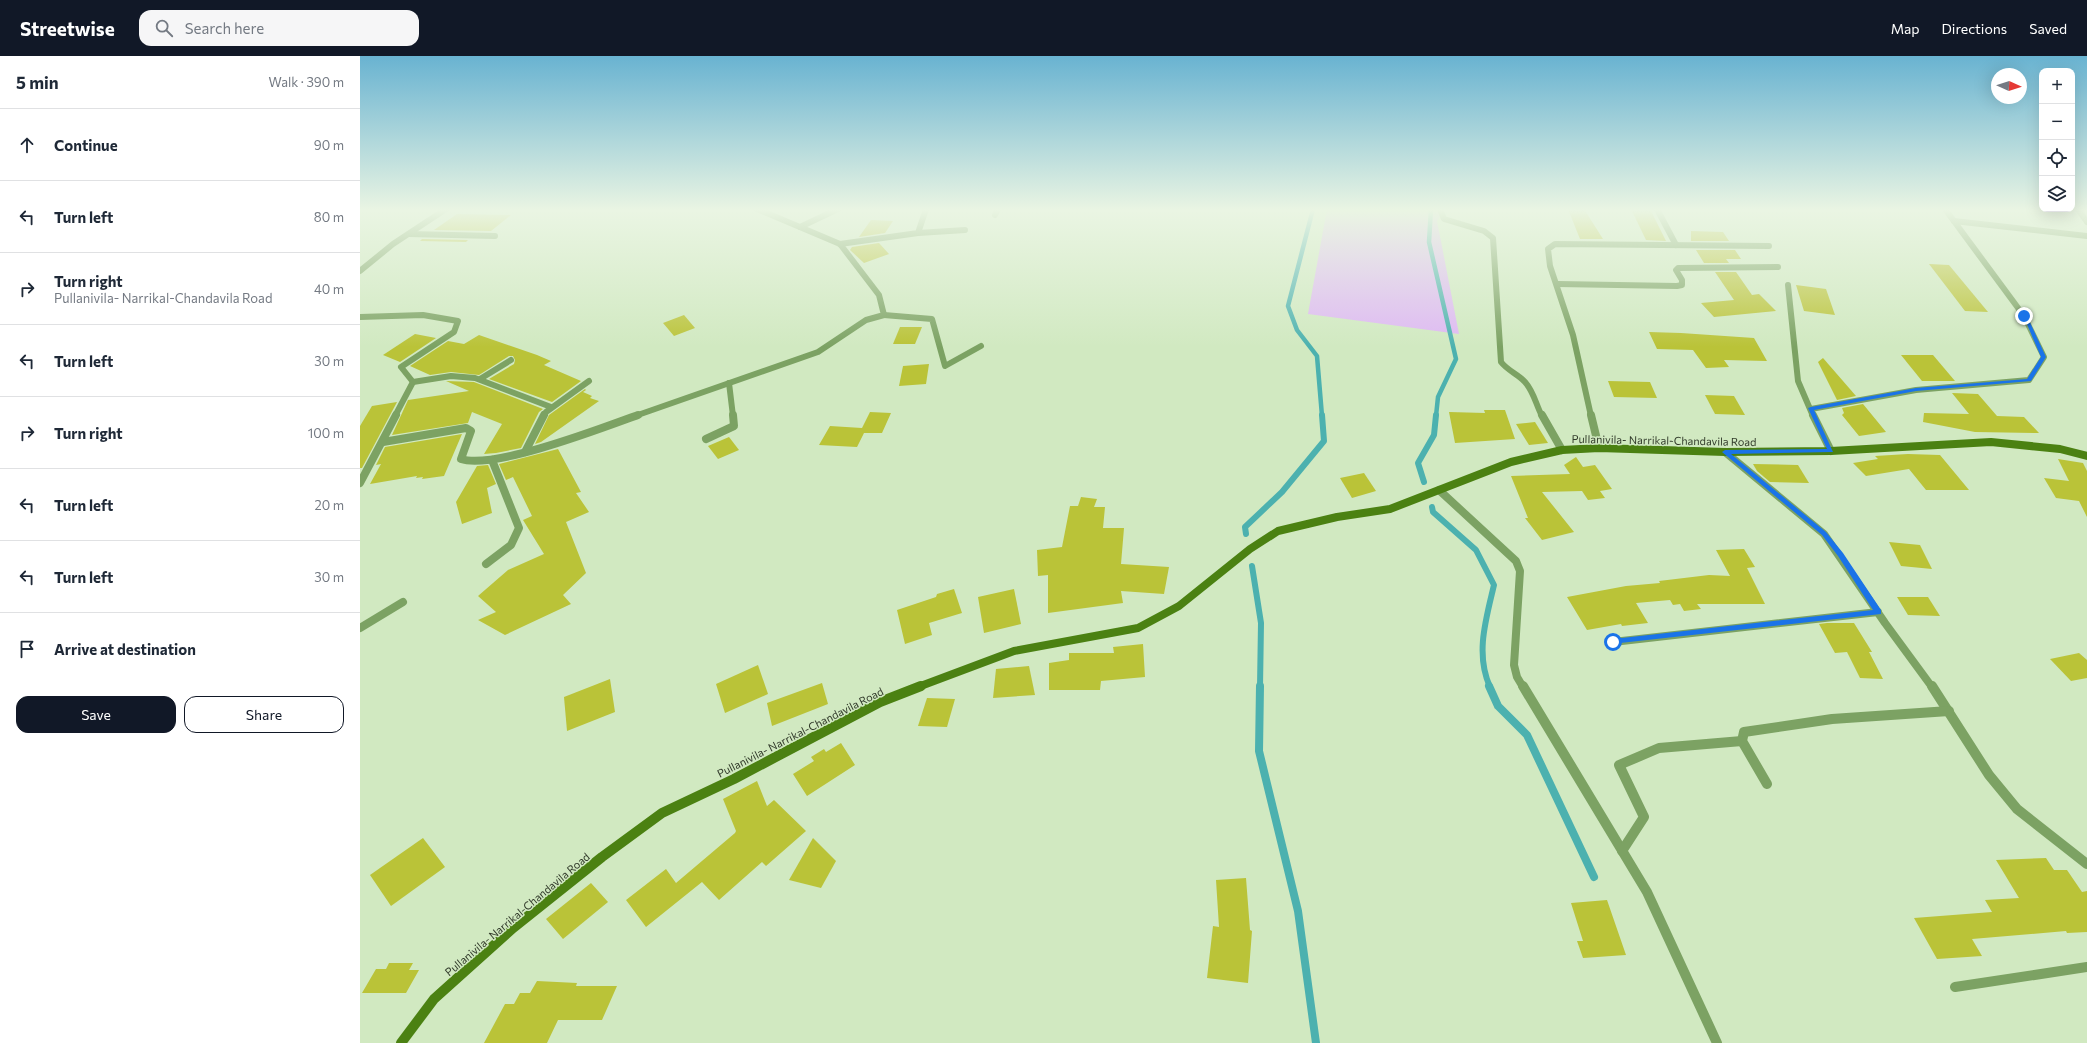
<!DOCTYPE html>
<meta charset="utf-8">
<style>
:root{--surface:#fff;--page:#f6f6f7;--text:#1f2937;--muted:#747a83;--line:#e0e1e3;--accent:#111827}
body{margin:0;font-family:Commissioner,sans-serif;background:var(--page);color:var(--text)}
.controls{position:absolute;right:12px;top:12px;display:grid;overflow:hidden;border-radius:8px;box-shadow:0 4px 16px #0002}
.controls button{width:36px;height:36px;display:grid;place-items:center;padding:0;border:0;border-bottom:1px solid var(--line);background:var(--surface);color:var(--text);font:20px sans-serif}
.compass{position:absolute;left:1631px;top:12px;width:36px;height:36px;border-radius:50%;background:var(--surface);box-shadow:0 4px 16px #0002;rotate:93deg}
.stop{position:absolute;width:12px;height:12px;margin:-9px;border:3px solid #1a73e8;border-radius:50%;background:#fff}
.stop.end{background:#1a73e8;border-color:#fff;box-shadow:0 1px 4px #0008}
.list{margin:0;padding:0;list-style:none}
h2{display:flex;justify-content:space-between;align-items:center;height:52px;margin:0;padding:0 16px;font-size:17px}
h2 small{font-size:13px;font-weight:400;color:var(--muted)}
.list li{display:grid;grid-template-columns:26px 1fr auto;gap:12px;align-items:center;box-sizing:border-box;height:72px;padding:0 16px;border-top:1px solid var(--line)}
.list b{display:block;font-size:15px;white-space:nowrap}
.list p{margin:0;font-size:13px;white-space:nowrap;color:var(--muted)}
.list em{font-size:13px;font-style:normal;color:var(--muted)}
.actions{display:flex;gap:8px;padding:12px 16px}
.actions a{flex:1;padding:9px 0;border:1px solid var(--accent);border-radius:12px;text-align:center;font-size:14px;color:var(--accent)}
.actions .main{background:var(--accent);color:#fff}
.icon{flex:none;width:22px;height:22px;fill:none;stroke:currentColor;stroke-width:2;stroke-linecap:round;stroke-linejoin:round}
.map{position:relative;flex:none;width:1727px;height:987px;overflow:hidden}
header{display:flex;align-items:center;gap:24px;box-sizing:border-box;height:56px;padding:0 20px;background:var(--accent);color:#fff}
header strong{font-size:19px}
nav{display:flex;gap:22px;margin-inline-start:auto;font-size:14px}
.search{width:280px;height:36px;background:var(--page);display:flex;align-items:center;gap:10px;box-sizing:border-box;padding:0 14px;border-radius:12px;color:var(--muted);font-size:15px}
main{display:flex}
aside{flex:1;background:var(--surface)}
.map>svg:first-child{display:block}
.green{fill:#deb8f3}
.lines{fill:none;stroke-linecap:round;stroke-linejoin:round}
.stream-far2{stroke:#4cb1af;stroke-width:4.5}
.stream-far1{stroke:#4cb1af;stroke-width:6}
.stream{stroke:#4cb1af;stroke-width:8}
.building{fill:#bac338}
.street-far2{stroke:#7ca263;stroke-width:6}
.street-far1{stroke:#7ca263;stroke-width:8}
.street{stroke:#7ca263;stroke-width:10}
.secondary-far1{stroke:#4b8112;stroke-width:8}
.secondary{stroke:#4b8112;stroke-width:10}
.route{fill:#1a73e8}
.labels{text-anchor:middle;dominant-baseline:central;stroke-width:3;stroke-linejoin:round;paint-order:stroke}
.street-label{font-size:11px;fill:#323b2b;stroke:#d1e9c1}
</style>
<header>
<strong>Streetwise</strong>
<div class="search"><svg class="icon" aria-label="search" viewBox="0 0 24 24"><circle cx="10" cy="10" r="6"/><path d="M15 15l6 6"/></svg>Search here</div>
<nav><a>Map</a><a>Directions</a><a>Saved</a></nav>
</header>
<main>
<aside>
<h2>5 min<small>Walk · 390 m</small></h2>
<ul class="list">
<li><svg class="icon" aria-label="ahead" viewBox="0 0 24 24"><path d="M12 20V5M6 11l6-6 6 6"/></svg><div><b>Continue</b></div><em>90 m</em></li>
<li><svg class="icon" aria-label="left" viewBox="0 0 24 24"><path d="M17 20v-9H6M10 6l-5 5 5 5"/></svg><div><b>Turn left</b></div><em>80 m</em></li>
<li><svg class="icon" aria-label="right" viewBox="0 0 24 24"><path d="M7 20v-9h11M14 6l5 5-5 5"/></svg><div><b>Turn right</b><p>Pullanivila- Narrikal-Chandavila Road</p></div><em>40 m</em></li>
<li><svg class="icon" aria-label="left" viewBox="0 0 24 24"><path d="M17 20v-9H6M10 6l-5 5 5 5"/></svg><div><b>Turn left</b></div><em>30 m</em></li>
<li><svg class="icon" aria-label="right" viewBox="0 0 24 24"><path d="M7 20v-9h11M14 6l5 5-5 5"/></svg><div><b>Turn right</b></div><em>100 m</em></li>
<li><svg class="icon" aria-label="left" viewBox="0 0 24 24"><path d="M17 20v-9H6M10 6l-5 5 5 5"/></svg><div><b>Turn left</b></div><em>20 m</em></li>
<li><svg class="icon" aria-label="left" viewBox="0 0 24 24"><path d="M17 20v-9H6M10 6l-5 5 5 5"/></svg><div><b>Turn left</b></div><em>30 m</em></li>
<li><svg class="icon" aria-label="arrive" viewBox="0 0 24 24"><path d="M6 21V4h12l-3 4 3 4H6"/></svg><div><b>Arrive at destination</b></div></li>
</ul>
<div class="actions"><a class="main">Save</a><a>Share</a></div>
</aside>
<div class="map">
<svg width="1727" height="987" viewBox="0 0 1727 987">
<rect width="100%" height="100%" fill="#d1e9c1"/>
<polygon class="green" points="967,153 1085,153 1077,165 1099,278 948,258"/>
<g class="lines">
<g class="stream-far2">
<polyline points="953,153 928,250 937,274 957,300 962,360"/>
<polyline points="1071,153 1069,186 1096,303 1078,341 1076,360"/>
</g>
<g class="stream-far1">
<polyline points="1064,426 1058,407 1074,379 1076,359"/>
<path d="M1072 451 1073 456 1116 494 1134 529C1126 563 1115 598 1130 631"/>
<polyline points="886,478 885,471 922,436 964,385 962,359"/>
<polyline points="892,510 901,567 900,631"/>
</g>
<g class="stream">
<polyline points="900,630 899,695 938,855 956,987"/>
<polyline points="1129,630 1138,650 1167,679 1234,821"/>
</g>
</g>
<g class="building">
<polygon points="1208,153 1224,153 1243,183 1220,183"/>
<polygon points="1271,153 1290,153 1306,185 1286,184"/>
<polygon points="97,158 151,159 131,175 74,174"/>
<polygon points="511,164 533,165 525,177 499,181"/>
<polygon points="1331,175 1363,176 1369,185 1331,185"/>
<polygon points="62,183 108,184 106,186 60,185"/>
<polygon points="519,187 529,198 504,207 490,194 492,191"/>
<polygon points="1336,194 1375,194 1381,203 1366,203 1369,207 1344,207"/>
<polygon points="1569,208 1589,209 1628,256 1605,255"/>
<polygon points="1355,216 1376,216 1392,239 1399,238 1416,255 1354,261 1341,247 1374,244"/>
<polygon points="1436,229 1466,233 1475,259 1444,255"/>
<polygon points="324,259 335,272 314,280 303,267"/>
<polygon points="540,271 562,271 555,288 533,288"/>
<polygon points="1289,276 1321,277 1394,282 1407,305 1364,304 1369,311 1346,312 1333,294 1297,293"/>
<polygon points="55,278 76,282 40,306 23,299"/>
<polygon points="119,279 177,299 191,305 184,309 221,325 192,346 129,323 154,308 155,304 153,300 149,300 119,319 91,316 70,319 50,310 88,285 104,288"/>
<polygon points="1541,299 1573,299 1595,325 1562,325"/>
<polygon points="1463,302 1496,340 1477,344 1458,306"/>
<polygon points="569,308 566,328 539,330 543,310"/>
<polygon points="86,325 114,326 183,353 179,356 161,392 136,397 124,398 142,368 112,356 108,367 32,379 48,344 109,335"/>
<polygon points="1248,325 1290,326 1297,342 1254,341"/>
<polygon points="225,333 226,334 223,336 232,340 230,342 239,345 181,386 175,388 189,359"/>
<polygon points="1592,337 1618,338 1637,360 1664,361 1679,377 1615,376 1563,366 1564,357 1609,358"/>
<polygon points="1345,339 1374,340 1385,359 1355,358"/>
<polygon points="37,346 2,412 0,412 0,370 12,350"/>
<polygon points="1503,348 1526,376 1499,380 1482,359 1484,357 1482,352"/>
<polygon points="1124,354 1145,354 1155,383 1095,387 1089,356 1125,357"/>
<polygon points="510,356 531,357 522,377 504,377 497,391 459,389 470,370 502,372"/>
<polygon points="1175,366 1188,387 1169,389 1156,368"/>
<polygon points="102,378 84,420 62,423 63,421 56,422 57,420 10,428 21,408 16,409 25,391"/>
<polygon points="369,381 379,394 358,403 348,390"/>
<polygon points="198,393 221,436 216,437 229,456 206,466 226,517 203,539 211,548 145,579 118,564 136,556 118,540 148,514 184,498 163,464 172,460 153,421 146,424 139,408"/>
<polygon points="1548,398 1580,399 1609,434 1566,434 1549,413 1506,420 1493,407 1518,403 1515,400"/>
<polygon points="1216,401 1223,411 1235,409 1252,433 1240,435 1245,442 1228,444 1222,435 1182,436 1214,476 1182,484 1165,462 1168,462 1151,420 1210,418 1204,409"/>
<polygon points="1698,403 1723,407 1727,415 1727,461 1719,445 1696,442 1684,422 1709,425"/>
<polygon points="1393,408 1438,409 1449,427 1410,426 1397,415"/>
<polygon points="128,409 136,428 127,432 132,457 102,468 96,446 117,410"/>
<polygon points="1004,417 1016,435 992,442 980,422"/>
<polygon points="721,441 737,443 734,451 745,451 743,472 764,472 761,508 809,511 804,538 761,535 763,547 688,557 688,519 678,520 677,494 702,491 710,450 718,450"/>
<polygon points="1529,486 1560,489 1572,513 1541,510"/>
<polygon points="1384,493 1395,511 1387,512 1405,548 1337,548 1341,553 1324,555 1320,548 1313,549 1310,544 1276,547 1288,567 1262,570 1261,568 1227,574 1207,541 1266,530 1300,527 1299,525 1349,519 1370,520 1356,494"/>
<polygon points="594,533 602,557 569,567 572,579 545,588 537,554 576,541 577,538"/>
<polygon points="654,533 661,568 624,577 618,541"/>
<polygon points="1537,541 1568,541 1580,560 1548,559"/>
<polygon points="1467,567 1494,567 1512,596 1509,596 1523,623 1500,622 1487,596 1475,597 1459,568"/>
<polygon points="783,588 785,621 741,625 740,634 689,634 689,607 709,604 709,597 754,597 753,591"/>
<polygon points="1719,597 1727,604 1727,622 1711,625 1690,603"/>
<polygon points="398,609 408,638 365,657 356,628"/>
<polygon points="669,610 675,639 633,642 636,613"/>
<polygon points="250,623 255,656 207,675 204,641"/>
<polygon points="462,627 468,648 412,670 407,647"/>
<polygon points="567,642 595,643 587,671 558,670"/>
<polygon points="481,687 495,709 447,740 433,718 454,705 451,701 464,693 466,696"/>
<polygon points="397,725 407,750 414,744 446,775 406,810 402,806 359,844 342,826 286,871 266,844 306,813 316,827 375,777 376,775 363,743"/>
<polygon points="63,782 85,811 31,850 10,819"/>
<polygon points="453,782 476,805 461,832 429,824"/>
<polygon points="1686,802 1694,814 1707,814 1722,836 1727,835 1727,876 1707,877 1706,875 1612,883 1622,900 1577,903 1554,862 1632,856 1625,844 1659,842 1636,804"/>
<polygon points="886,822 890,874 892,875 888,927 847,922 853,870 859,871 856,824"/>
<polygon points="231,827 248,846 203,883 186,863"/>
<polygon points="1247,844 1266,899 1223,902 1217,885 1223,885 1211,847"/>
<polygon points="29,907 53,907 49,914 59,914 46,937 2,937 16,913 26,913"/>
<polygon points="177,925 217,927 216,930 257,930 242,964 198,964 187,987 124,987 145,948 154,948 160,937 170,937"/>
</g>
<g class="lines">
<g class="street-far2">
<path d="M1080 153 1084 163 1124 175 1133 182 1141 306C1148 315 1158 318 1165 326 1174 336 1176 349 1182 360"/>
<polyline points="1297,153 1316,189"/>
<polyline points="1718,153 1727,166"/>
<polyline points="635,159 638,153"/>
<polyline points="1594,165 1727,180"/>
<polyline points="440,171 478,153"/>
<polyline points="558,177 605,174"/>
<polyline points="49,178 135,180"/>
<polyline points="480,188 558,177 566,153"/>
<polyline points="0,215 33,188 86,153"/>
<polyline points="1198,228 1317,230 1322,229 1322,224 1316,214 1318,212 1418,211"/>
<polyline points="1428,229 1438,325 1453,360"/>
<polyline points="524,259 572,263 585,310 621,290"/>
<polyline points="0,261 63,259 98,265 94,276 41,311 53,326 91,320 115,322 191,351"/>
<polyline points="120,323 151,304"/>
<polyline points="369,327 373,360"/>
<polyline points="1451,353 1556,334 1669,324 1684,301 1664,260 1585,153"/>
<polyline points="35,360 53,326"/>
<polyline points="183,360 186,356 229,325"/>
<polyline points="275,360 458,296 506,264 524,259 519,239 480,188 397,153"/>
<polyline points="1231,360 1213,279 1190,210 1188,193 1195,188 1409,190"/>
</g>
<g class="street-far1">
<polyline points="1182,359 1202,394"/>
<polyline points="1231,359 1239,392"/>
<polyline points="1453,359 1471,395"/>
<polyline points="346,383 374,370 373,359"/>
<path d="M23 386 106 372 111 375 101 403C133 414 242 372 278 359"/>
<polyline points="165,396 184,359"/>
<polyline points="1365,396 1464,478 1525,567 1572,631"/>
<polyline points="0,427 36,359"/>
<polyline points="1079,434 1156,505 1160,515 1154,609 1157,621 1163,631"/>
<polyline points="126,508 151,489 159,472 132,404"/>
<polyline points="0,572 43,546"/>
<polyline points="1253,586 1518,556"/>
</g>
<g class="street">
<polyline points="1163,630 1287,836 1357,987"/>
<polyline points="1572,630 1629,719 1657,753 1727,808"/>
<polyline points="1407,728 1382,685 1384,676 1472,663 1589,655"/>
<polyline points="1262,795 1284,761 1259,709 1299,692 1382,685"/>
<polyline points="1595,931 1727,911"/>
</g>
<polyline class="secondary-far1" points="558,631 654,595 778,572 819,550 890,493 918,475 977,461 1030,453 1151,406 1202,394 1239,392 1365,396 1471,395 1631,386 1700,393 1727,400"/>
<polyline class="secondary" points="41,987 74,943 153,872 242,801 302,757 374,723 520,646 561,630"/>
</g>
<linearGradient id="sky" x2="0" y2="1"><stop stop-color="#69b3d1"/><stop offset="0.53" stop-color="#eaf5e3"/><stop offset="1" stop-color="#eaf5e3" stop-opacity="0"/></linearGradient>
<rect width="1727" height="291" fill="url(#sky)"/>
<polygon class="route" points="1663,259 1667,260 1686,301 1671,325 1556,335 1454,354 1473,396 1371,398 1466,476 1483,497 1521,554 1521,558 1251,588 1250,586 1253,583 1513,554 1478,500 1462,479 1362,396 1365,394 1467,393 1448,352 1451,351 1556,332 1667,323 1681,301"/>
<g class="labels">
<g class="street-label">
<text transform="translate(1304 384) rotate(1)">Pullanivila- Narrikal-Chandavila Road</text>
<text transform="translate(440 676) rotate(-27)">Pullanivila- Narrikal-Chandavila Road</text>
<text transform="translate(157 858) rotate(-40)">Pullanivila- Narrikal-Chandavila Road</text>
</g>
</g>
</svg>
<div class="controls">
<button>+</button>
<button>−</button>
<button><svg class="icon" aria-label="locate" viewBox="0 0 24 24"><circle cx="12" cy="12" r="6"/><path d="M12 2v4M12 18v4M2 12h4M18 12h4"/></svg></button>
<button><svg class="icon" aria-label="layers" viewBox="0 0 24 24"><path d="M12 4l9 5-9 5-9-5zM3 14l9 5 9-5"/></svg></button>
</div>
<svg class="compass" viewBox="-18 -18 36 36"><path d="M0-13l5 13h-10z" fill="#e53935"/><path d="M0 13l5-13h-10z" fill="#747a83"/></svg>
<div class="stop" style="left:1253px;top:586px"></div>
<div class="stop end" style="left:1664px;top:260px"></div>
</div>
</main>
